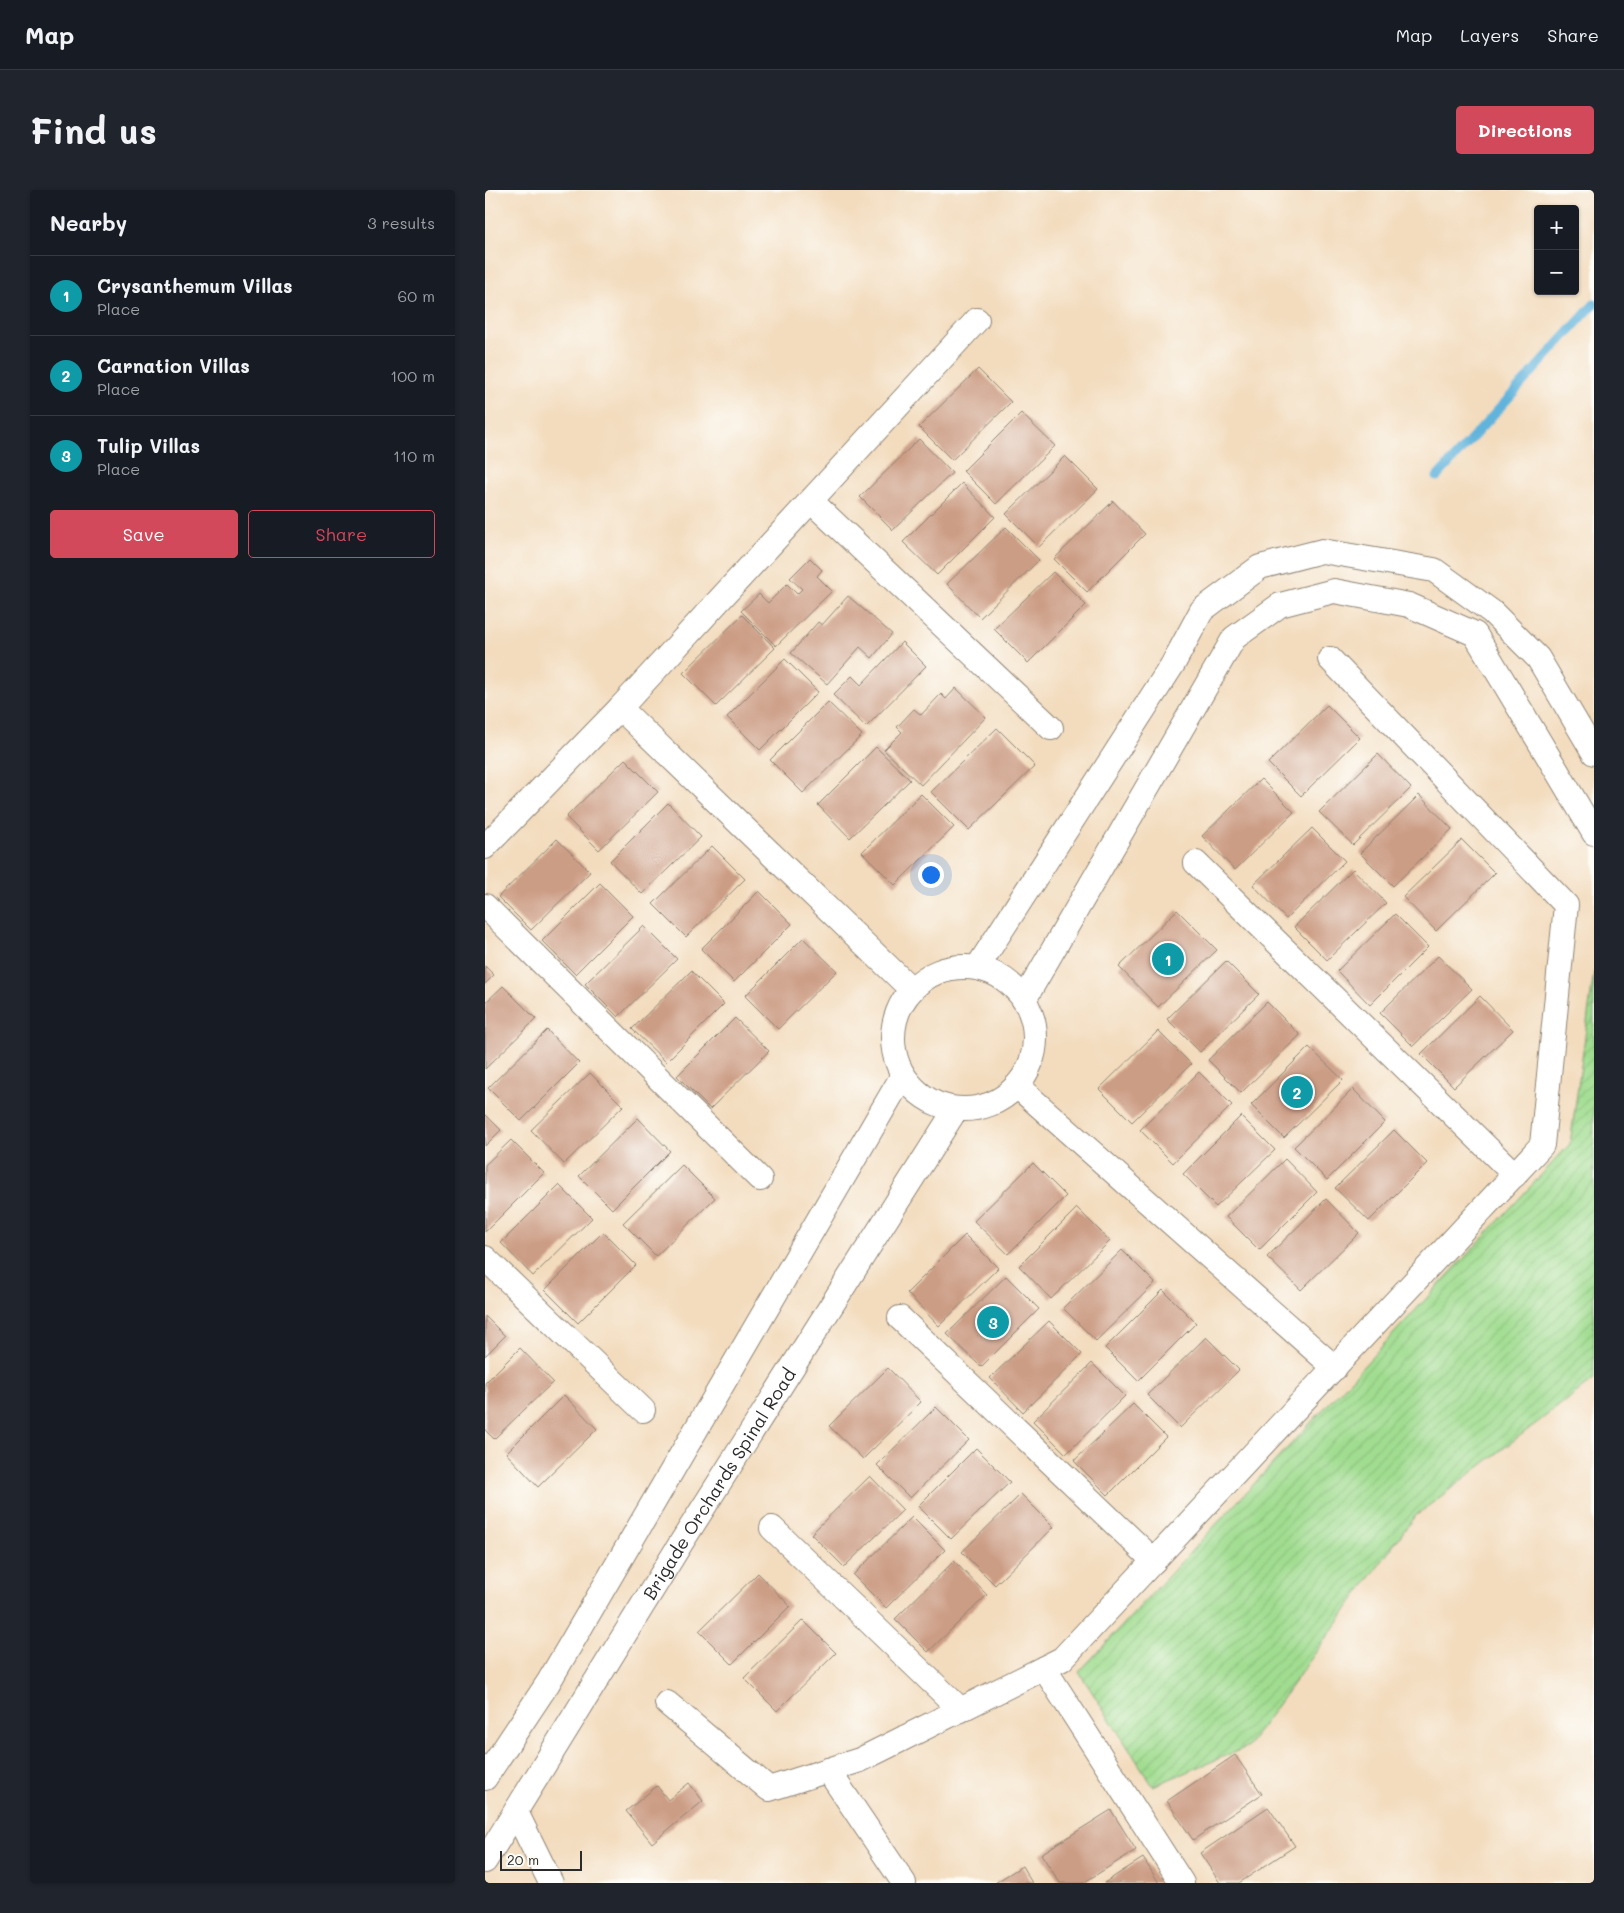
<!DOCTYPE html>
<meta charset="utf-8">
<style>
:root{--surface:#171b24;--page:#20242c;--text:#f1f3f6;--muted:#9ea1a6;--line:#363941;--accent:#d1495b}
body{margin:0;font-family:Mali,sans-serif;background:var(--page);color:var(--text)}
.controls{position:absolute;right:15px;top:15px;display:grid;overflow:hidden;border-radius:5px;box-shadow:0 1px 4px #0004}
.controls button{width:45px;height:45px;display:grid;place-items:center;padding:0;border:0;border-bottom:1px solid var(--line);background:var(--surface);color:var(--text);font:25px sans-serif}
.scale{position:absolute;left:15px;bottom:12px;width:82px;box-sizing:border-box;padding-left:5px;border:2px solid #2b2b2b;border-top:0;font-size:14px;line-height:18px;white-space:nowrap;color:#2b2b2b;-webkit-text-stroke:4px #fdfcf7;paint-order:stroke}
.you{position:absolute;left:445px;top:684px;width:18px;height:18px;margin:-12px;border:4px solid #fff;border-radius:50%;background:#1a73e8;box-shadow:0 0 0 8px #1a73e833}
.badge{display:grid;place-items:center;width:32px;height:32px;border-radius:50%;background:var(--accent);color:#fff;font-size:16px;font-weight:700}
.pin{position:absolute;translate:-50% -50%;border:2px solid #fff;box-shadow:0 1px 5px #0006}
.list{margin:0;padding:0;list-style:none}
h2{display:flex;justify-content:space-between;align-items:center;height:65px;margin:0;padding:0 20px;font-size:21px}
h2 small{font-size:16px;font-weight:400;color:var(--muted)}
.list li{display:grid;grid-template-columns:32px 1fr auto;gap:15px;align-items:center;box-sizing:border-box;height:80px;padding:0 20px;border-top:1px solid var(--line)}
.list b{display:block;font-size:19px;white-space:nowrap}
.list p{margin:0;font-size:16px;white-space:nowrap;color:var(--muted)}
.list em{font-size:16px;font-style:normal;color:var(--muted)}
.actions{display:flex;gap:10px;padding:15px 20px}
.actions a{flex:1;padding:11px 0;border:1px solid var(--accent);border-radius:5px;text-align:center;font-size:18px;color:var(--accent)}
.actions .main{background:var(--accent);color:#fff}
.map{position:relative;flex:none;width:1109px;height:1693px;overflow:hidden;border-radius:5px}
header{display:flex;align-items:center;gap:30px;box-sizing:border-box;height:70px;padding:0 25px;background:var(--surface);border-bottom:1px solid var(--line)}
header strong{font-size:24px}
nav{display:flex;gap:28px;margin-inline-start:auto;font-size:18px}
.intro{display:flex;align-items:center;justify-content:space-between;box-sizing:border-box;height:120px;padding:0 30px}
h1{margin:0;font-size:35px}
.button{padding:12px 22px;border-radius:5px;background:var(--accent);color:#fff;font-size:18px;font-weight:700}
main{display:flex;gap:30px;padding:0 30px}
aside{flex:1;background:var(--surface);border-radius:5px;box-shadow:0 1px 4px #0004}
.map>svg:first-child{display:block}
.garden{fill:url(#garden-furrows);stroke:#66845e}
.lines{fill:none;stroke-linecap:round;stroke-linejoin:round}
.stream{stroke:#60b4dc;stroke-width:9}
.building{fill:#cc9d85}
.minor-casing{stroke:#8f8474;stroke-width:26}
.minor{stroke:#fff;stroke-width:24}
.labels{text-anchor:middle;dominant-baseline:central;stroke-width:4;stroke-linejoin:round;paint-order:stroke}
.street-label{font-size:18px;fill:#2b2b2b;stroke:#fdfcf7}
</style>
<header>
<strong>Map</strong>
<nav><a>Map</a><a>Layers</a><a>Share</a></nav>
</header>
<div class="intro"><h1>Find us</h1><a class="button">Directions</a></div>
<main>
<aside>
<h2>Nearby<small>3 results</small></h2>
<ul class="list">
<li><span class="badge" style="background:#0f9aa8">1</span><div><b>Crysanthemum Villas</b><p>Place</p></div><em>60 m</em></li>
<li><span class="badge" style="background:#0f9aa8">2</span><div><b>Carnation Villas</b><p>Place</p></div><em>100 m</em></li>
<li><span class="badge" style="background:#0f9aa8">3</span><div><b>Tulip Villas</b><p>Place</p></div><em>110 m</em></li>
</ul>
<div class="actions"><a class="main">Save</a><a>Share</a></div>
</aside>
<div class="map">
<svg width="1109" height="1693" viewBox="0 0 1109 1693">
<defs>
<pattern id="garden-furrows" width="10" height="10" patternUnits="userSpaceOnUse" patternTransform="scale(1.25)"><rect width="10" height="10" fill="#a1dd91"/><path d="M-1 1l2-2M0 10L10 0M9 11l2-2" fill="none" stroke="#8bbe7d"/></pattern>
</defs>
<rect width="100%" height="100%" fill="#fdfcf7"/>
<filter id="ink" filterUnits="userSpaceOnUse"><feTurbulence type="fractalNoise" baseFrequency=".02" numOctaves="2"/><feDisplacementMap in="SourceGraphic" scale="10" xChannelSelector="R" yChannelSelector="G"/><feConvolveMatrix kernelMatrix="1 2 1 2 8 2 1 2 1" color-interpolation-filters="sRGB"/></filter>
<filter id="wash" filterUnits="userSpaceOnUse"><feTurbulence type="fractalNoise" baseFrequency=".0096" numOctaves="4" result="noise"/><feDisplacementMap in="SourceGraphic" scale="20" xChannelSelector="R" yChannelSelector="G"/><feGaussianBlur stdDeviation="1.12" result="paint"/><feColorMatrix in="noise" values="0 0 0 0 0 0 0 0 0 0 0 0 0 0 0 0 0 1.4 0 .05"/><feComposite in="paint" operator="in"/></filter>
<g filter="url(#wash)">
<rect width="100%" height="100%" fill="#f3dcbe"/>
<polygon class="garden" points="1109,782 1109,1189 929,1327 762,1557 668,1596 594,1482 1085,954"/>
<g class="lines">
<polyline class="stream" points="952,287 1109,114"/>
</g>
<g id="blocks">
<g class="building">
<polygon points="493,179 526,212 467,270 434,237"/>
<polygon points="536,223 570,256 511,314 478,281"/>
<polygon points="434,249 467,283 408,340 375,307"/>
<polygon points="580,266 613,299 554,357 521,324"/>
<polygon points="477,293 510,327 452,385 418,352"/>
<polygon points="628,311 660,344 602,402 569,369"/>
<polygon points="521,337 554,370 495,428 462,394"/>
<polygon points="325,368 337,380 332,386 347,401 291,456 256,421 274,404 283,413 302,394 312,404 317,399 305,388"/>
<polygon points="568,382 601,415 543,473 509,439"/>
<polygon points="363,406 407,444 387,468 375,457 342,494 306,463 333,432 337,435"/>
<polygon points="257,425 290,458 231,516 198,483"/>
<polygon points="417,452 441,476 381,537 348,505 367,486 376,495"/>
<polygon points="300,469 333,502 275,560 242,527"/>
<polygon points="471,498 501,527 436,595 399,560 417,542 412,537 429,519 436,525 456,504 461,509"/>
<polygon points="343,512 377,545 318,603 285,570"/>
<polygon points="842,515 875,548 816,606 783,573"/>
<polygon points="512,538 550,576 484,640 446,602"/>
<polygon points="391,557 425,590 365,648 333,615"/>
<polygon points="893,564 926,598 868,655 834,622"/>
<polygon points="140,569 173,602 114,660 81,627"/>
<polygon points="776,589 809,622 750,680 717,646"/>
<polygon points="436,604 469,637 410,695 377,662"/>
<polygon points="934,605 967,639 908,696 875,663"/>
<polygon points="183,613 216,647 157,704 125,671"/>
<polygon points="827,638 860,671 801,729 768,695"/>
<polygon points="72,649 105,682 46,740 13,707"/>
<polygon points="977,650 1010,683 951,741 918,707"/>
<polygon points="227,656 260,689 201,747 168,714"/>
<polygon points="868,679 901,713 842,770 809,737"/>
<polygon points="115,693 148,726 90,784 57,751"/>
<polygon points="274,701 307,734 249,792 216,759"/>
<polygon points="692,720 732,760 673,817 634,777"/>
<polygon points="910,724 943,757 885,815 852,781"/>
<polygon points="159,736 192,769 133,827 100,794"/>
<polygon points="318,748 352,781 293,839 260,806"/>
<polygon points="953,766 987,799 928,856 895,823"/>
<polygon points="741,771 774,804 715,862 682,829"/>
<polygon points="0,776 9,785 0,794"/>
<polygon points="206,781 239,814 181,872 147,839"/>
<polygon points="18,796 51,829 0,879 0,813"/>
<polygon points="995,806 1028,840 969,897 936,864"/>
<polygon points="782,812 815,845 756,903 723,870"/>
<polygon points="250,828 284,861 225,919 192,886"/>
<polygon points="62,840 94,873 36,931 3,898"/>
<polygon points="673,841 706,874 647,932 614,899"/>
<polygon points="824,857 858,890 799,948 766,915"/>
<polygon points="714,882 747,915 688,973 655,940"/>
<polygon points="105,883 138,916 79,974 46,940"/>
<polygon points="868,899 900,932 842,990 809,957"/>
<polygon points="0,924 16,940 0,956"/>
<polygon points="756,926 790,960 731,1017 698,984"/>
<polygon points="153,928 185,961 127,1019 94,986"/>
<polygon points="909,940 942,973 884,1031 850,998"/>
<polygon points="26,950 59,983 0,1042 0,975"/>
<polygon points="800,969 832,1002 774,1060 741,1027"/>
<polygon points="548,973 581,1006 523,1064 489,1031"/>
<polygon points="197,975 230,1008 171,1066 138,1033"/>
<polygon points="74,995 107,1028 48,1086 16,1053"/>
<polygon points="841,1009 874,1043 816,1100 782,1067"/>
<polygon points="592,1018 625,1051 566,1109 534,1076"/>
<polygon points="118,1042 151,1075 93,1133 60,1100"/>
<polygon points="480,1045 513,1078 454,1136 422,1103"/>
<polygon points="637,1060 670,1093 611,1151 578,1118"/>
<polygon points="521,1086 554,1119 496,1177 462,1144"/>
<polygon points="678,1100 711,1133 653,1191 620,1158"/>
<polygon points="0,1126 20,1146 0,1166"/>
<polygon points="564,1131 597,1164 538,1222 505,1188"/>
<polygon points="721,1147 754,1180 695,1238 662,1205"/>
<polygon points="35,1158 68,1192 9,1249 0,1240 0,1193"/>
<polygon points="607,1173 640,1206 581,1264 548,1231"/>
<polygon points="403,1178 436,1212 378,1269 344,1236"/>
<polygon points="79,1205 112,1239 53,1297 21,1263"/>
<polygon points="648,1214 681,1247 623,1305 589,1271"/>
<polygon points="451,1217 484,1250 425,1308 392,1275"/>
<polygon points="491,1258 525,1292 466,1349 433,1316"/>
<polygon points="385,1286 418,1320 359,1377 326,1344"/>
<polygon points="536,1304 569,1337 510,1395 477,1362"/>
<polygon points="427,1327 460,1360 401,1418 368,1385"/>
<polygon points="469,1371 502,1405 443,1462 410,1429"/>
<polygon points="273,1383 305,1416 247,1474 214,1441"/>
<polygon points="318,1430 351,1463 292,1521 259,1488"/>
<polygon points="750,1565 777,1604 708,1650 682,1611"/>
<polygon points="204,1593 218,1611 167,1653 141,1621 172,1596 183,1610"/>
<polygon points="783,1617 810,1656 754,1693 735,1693 715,1663"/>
<polygon points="626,1620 651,1660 598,1693 575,1693 556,1664"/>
<polygon points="658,1668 674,1693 619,1693"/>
<polygon points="537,1676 547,1693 510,1693"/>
</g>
</g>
</g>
<g filter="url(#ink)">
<use href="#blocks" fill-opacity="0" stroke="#8f8474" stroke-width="1"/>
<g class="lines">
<g class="minor-casing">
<g id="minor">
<polyline points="326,311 566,538"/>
<polyline points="135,518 426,799"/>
<polyline points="0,657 135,518 492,130"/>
<polyline points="711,673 1030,985"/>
<polyline points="0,716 275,989"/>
<circle cx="479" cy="848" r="71"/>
<polyline points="492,778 688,474 717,420 775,377 837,361 949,380 1007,422 1053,468 1109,563"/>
<polyline points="539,810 749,448 795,415 849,401 924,415 990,444 1109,643"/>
<polyline points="532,896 850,1178"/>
<polyline points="0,1068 158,1220"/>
<polyline points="415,1128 669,1371"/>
<polyline points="287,1338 476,1520"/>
<polyline points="559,1478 697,1693"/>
<polyline points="182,1513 284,1599 375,1570 577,1469 1057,955 1081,715 845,469"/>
<polyline points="343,1580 419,1693"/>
<polyline points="0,1588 63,1493 418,885"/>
<polyline points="31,1622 66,1693"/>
<path id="s1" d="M0 1671 196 1353 471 919"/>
</g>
</g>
<use href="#minor" class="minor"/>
</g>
</g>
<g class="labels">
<g class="street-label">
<text stroke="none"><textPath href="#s1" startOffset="444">Brigade Orchards Spinal Road</textPath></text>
</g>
</g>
</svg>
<div class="controls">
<button>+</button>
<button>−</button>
</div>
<div class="scale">20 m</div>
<div class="you"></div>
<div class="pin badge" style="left:683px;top:769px;background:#0f9aa8">1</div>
<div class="pin badge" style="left:812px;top:902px;background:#0f9aa8">2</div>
<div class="pin badge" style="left:508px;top:1132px;background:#0f9aa8">3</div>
</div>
</main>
